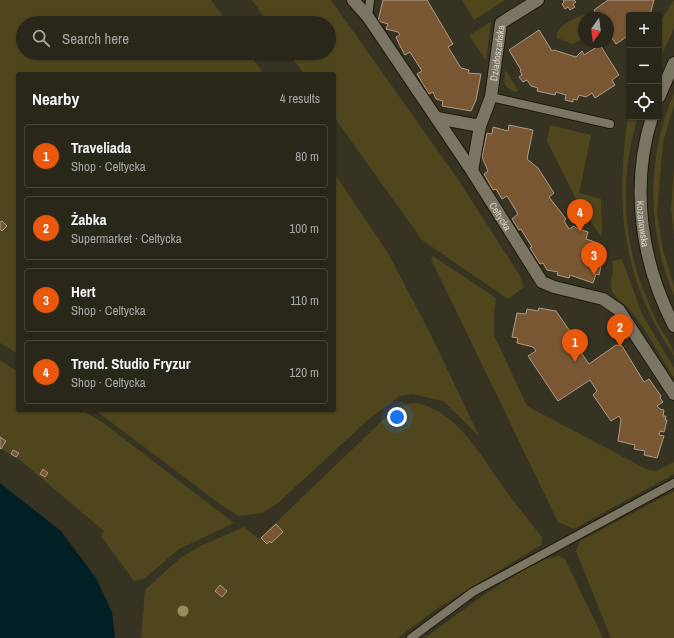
<!DOCTYPE html>
<meta charset="utf-8">
<style>
:root{--surface:#29261a;--page:#353227;--text:#f1f3f6;--muted:#a5a5a2;--line:#454339;--accent:#ea580c}
body{margin:0;font-family:"Archivo Narrow",sans-serif;background:var(--page);color:var(--text)}
.controls{position:absolute;right:12px;top:12px;display:grid;overflow:hidden;border-radius:4px;box-shadow:0 1px 3px #0004}
.controls button{width:36px;height:36px;display:grid;place-items:center;padding:0;border:0;border-bottom:1px solid var(--line);background:var(--surface);color:var(--text);font:20px sans-serif}
.compass{position:absolute;left:578px;top:12px;width:36px;height:36px;border-radius:50%;background:var(--surface);box-shadow:0 1px 3px #0004;rotate:194deg}
.you{position:absolute;left:397px;top:417px;width:14px;height:14px;margin:-10px;border:3px solid #fff;border-radius:50%;background:#1a73e8;box-shadow:0 0 0 6px #1a73e833}
.badge{display:grid;place-items:center;width:26px;height:26px;border-radius:50%;background:var(--accent);color:#fff;font-size:13px;font-weight:700}
.pin{position:absolute;translate:-50% -33px;filter:drop-shadow(0 1px 2px #0008)}
.pin::after{content:'';position:absolute;top:21px;width:14px;height:12px;background:inherit;clip-path:polygon(0 0,100% 0,50% 100%)}
.list{margin:0;padding:0;list-style:none}
h2{display:flex;justify-content:space-between;align-items:center;height:52px;margin:0;padding:0 16px;font-size:17px}
h2 small{font-size:13px;font-weight:400;color:var(--muted)}
.list li{display:grid;grid-template-columns:26px 1fr auto;gap:12px;align-items:center;box-sizing:border-box;height:64px;margin:0 8px 8px;padding:0 8px;border:1px solid var(--line);border-radius:4px}
.list b{display:block;font-size:15px;white-space:nowrap}
.list p{margin:0;font-size:13px;white-space:nowrap;color:var(--muted)}
.list em{font-size:13px;font-style:normal;color:var(--muted)}
.icon{flex:none;width:22px;height:22px;fill:none;stroke:currentColor;stroke-width:2;stroke-linecap:round;stroke-linejoin:round}
.map{position:relative;flex:none;width:674px;height:638px;overflow:hidden}
.search{position:absolute;background:var(--surface);box-shadow:0 1px 3px #0004;left:16px;top:16px;width:320px;height:44px;display:flex;align-items:center;gap:10px;box-sizing:border-box;padding:0 14px;border-radius:22px;color:var(--muted);font-size:15px}
.panel{position:absolute;background:var(--surface);box-shadow:0 1px 3px #0004;left:16px;top:72px;width:320px;height:340px;border-radius:4px}
.map>svg:first-child{display:block}
.green{fill:#4f461e}
.water{fill:#002025}
.building{fill:#7a5733;stroke:#ab9b8c}
.lines{fill:none;stroke-linecap:round;stroke-linejoin:round}
.service-casing{stroke:#1e1a0a;stroke-width:10}
.minor-casing{stroke:#1e1a0a;stroke-width:14}
.service{stroke:#7b7663;stroke-width:8}
.minor{stroke:#7b7663;stroke-width:12}
.tree{fill:#988c5a}
.labels{text-anchor:middle;dominant-baseline:central;stroke-width:4;stroke-linejoin:round;paint-order:stroke}
.street-label{font-size:10px;fill:#d6d4c9;stroke:#373322}
</style>
<div class="map">
<svg width="674" height="638" viewBox="0 0 674 638">
<rect width="100%" height="100%" fill="#373322"/>
<g class="green">
<polygon points="0,0 211,0 228,23 23,23 23,53 249,53 264,74 18,74 18,354 0,343"/>
<polygon points="252,0 331,0 457,178 519,274 524,287 508,299 422,240 334,117 334,74 304,74 289,53 329,53 329,23 268,23"/>
<polygon points="462,0 504,0 504,1 474,20"/>
<polygon points="674,0 674,28 659,61 659,23"/>
<path d="M584 14 586 18H584V38L573 44 557 38C554 26 575 19 584 14Z"/>
<polygon points="491,22 486,61 469,35"/>
<path d="M506 70 518 91 516 92C503 88 503 82 506 70Z"/>
<path d="M674 93V105L663 142 657 212 663 250 674 286V296C647 231 646 158 674 93Z"/>
<path d="M629 110V117H638C619 177 622 244 648 301 651 310 655 318 659 326 664 335 674 345 674 356 620 275 615 204 629 110Z"/>
<polygon points="550,125 591,135 579,193 601,199 602,237 580,207 547,141"/>
<polygon points="674,168 674,235 671,210"/>
<polygon points="334,173 388,253 432,337 479,436 443,401 412,394 400,396 369,419 278,503 262,513 239,516 220,504 95,410 334,410"/>
<polygon points="433,256 496,298 494,316 494,335 527,406 648,470 656,471 674,462 674,474 574,529 558,522 431,259"/>
<path d="M622 259 642 314 674 368V378C660 356 647 331 631 311 625 303 616 300 612 291 608 281 616 272 612 261Z"/>
<polygon points="0,360 18,372 18,410 81,410 102,422 234,523 179,549 144,579 134,581 101,536 104,531 21,461 0,448"/>
<path d="M416 403C459 412 480 455 504 488 516 505 529 521 542 537L541 545 435 610 398 638H141L145 590 179 559 198 547 244 527 259 539 393 410 403 405Z"/>
<polygon points="674,491 674,638 611,638 576,551 580,541"/>
<path d="M559 556 565 559 603 638H425C453 617 481 596 512 577 527 568 542 558 559 556Z"/>
</g>
<polygon class="water" points="0,483 61,531 96,578 112,612 115,638 0,638"/>
<g class="building">
<polygon points="383,0 427,0 453,44 448,47 461,68 469,70 468,73 481,74 476,100 471,111 442,106 443,101 436,99 433,92 429,94 417,74 422,71 410,52 405,55 399,44 396,37 400,35 398,32 386,29 388,24 378,21"/>
<polygon points="563,0 574,0 576,2 573,4 575,7 570,10 568,7 565,9 562,4 564,2"/>
<polygon points="608,0 654,0 650,15 629,15 629,35 616,44 608,32 608,18 598,18 594,10"/>
<polygon points="539,30 552,51 554,50 576,57 582,51 584,55 600,45 619,75 612,80 615,85 595,98 592,93 586,97 579,95 577,100 573,99 573,102 565,100 566,95 556,92 555,95 537,91 538,88 531,86 527,80 523,82 519,77 522,75 520,71 521,70 509,50"/>
<polygon points="509,125 533,130 527,159 538,168 554,193 549,197 566,219 564,221 569,229 574,226 576,228 588,232 586,239 598,243 596,265 601,266 599,275 596,274 593,283 570,275 569,278 557,275 558,272 547,270 543,263 540,264 530,248 532,247 521,229 519,230 512,219 518,214 512,204 507,196 502,199 496,189 493,190 484,174 488,171 482,157 487,133 492,134 493,127 508,131"/>
<polygon points="2,221 7,226 2,231 0,229 0,222"/>
<polygon points="539,308 556,311 578,343 576,345 589,364 616,345 622,346 644,382 649,379 661,396 660,398 663,402 657,406 660,409 664,410 663,416 666,416 665,420 667,420 664,432 660,431 659,435 664,436 657,458 644,455 645,451 634,449 635,445 618,441 621,420 619,416 611,421 593,395 597,391 590,380 558,401 528,356 536,351 533,347 517,343 518,338 512,337 517,313 526,314 527,309 538,311"/>
<polygon points="0,437 6,441 1,449 0,448"/>
<polygon points="13,450 19,453 16,457 11,454"/>
<polygon points="43,469 48,473 45,477 40,474"/>
<polygon points="276,524 283,532 271,543 270,541 267,544 261,538"/>
<polygon points="220,585 227,591 222,597 215,591"/>
</g>
<g class="lines">
<g class="service-casing">
<g id="service">
<polyline points="368,17 370,0"/>
<polyline points="491,97 610,124"/>
<polyline points="411,638 473,592 674,483"/>
</g>
</g>
<g class="minor-casing">
<g id="minor">
<path id="s1" d="M353 0 368 17 472 171 542 282 554 287 603 299 619 310 674 394"/>
<polyline points="659,97 674,63"/>
<path id="s2" d="M652 117C630 186 641 262 674 326"/>
<polyline points="437,118 480,126"/>
<path id="s3" d="M472 171 480 126 491 97 501 23 538 0"/>
</g>
</g>
<use href="#service" class="service"/>
<use href="#minor" class="minor"/>
</g>
<circle class="tree" cx="183" cy="611" r="5.5"/>
<g class="labels">
<g class="street-label">
<text stroke="none"><textPath href="#s3" startOffset="121">Dziadoszańska</textPath></text>
<text stroke="none"><textPath href="#s1" startOffset="262">Celtycka</textPath></text>
<text stroke="none"><textPath href="#s2" startOffset="108">Kozanowska</textPath></text>
</g>
</g>
</svg>
<div class="controls">
<button>+</button>
<button>−</button>
<button><svg class="icon" aria-label="locate" viewBox="0 0 24 24"><circle cx="12" cy="12" r="6"/><path d="M12 2v4M12 18v4M2 12h4M18 12h4"/></svg></button>
</div>
<svg class="compass" viewBox="-18 -18 36 36"><path d="M0-13l5 13h-10z" fill="#e53935"/><path d="M0 13l5-13h-10z" fill="#a5a5a2"/></svg>
<div class="you"></div>
<div class="pin badge" style="left:575px;top:362px">1</div>
<div class="pin badge" style="left:620px;top:347px">2</div>
<div class="pin badge" style="left:594px;top:275px">3</div>
<div class="pin badge" style="left:580px;top:232px">4</div>
<div class="search"><svg class="icon" aria-label="search" viewBox="0 0 24 24"><circle cx="10" cy="10" r="6"/><path d="M15 15l6 6"/></svg>Search here</div>
<section class="panel">
<h2>Nearby<small>4 results</small></h2>
<ul class="list">
<li><span class="badge">1</span><div><b>Traveliada</b><p>Shop · Celtycka</p></div><em>80 m</em></li>
<li><span class="badge">2</span><div><b>Żabka</b><p>Supermarket · Celtycka</p></div><em>100 m</em></li>
<li><span class="badge">3</span><div><b>Hert</b><p>Shop · Celtycka</p></div><em>110 m</em></li>
<li><span class="badge">4</span><div><b>Trend. Studio Fryzur</b><p>Shop · Celtycka</p></div><em>120 m</em></li>
</ul>
</section>
</div>
